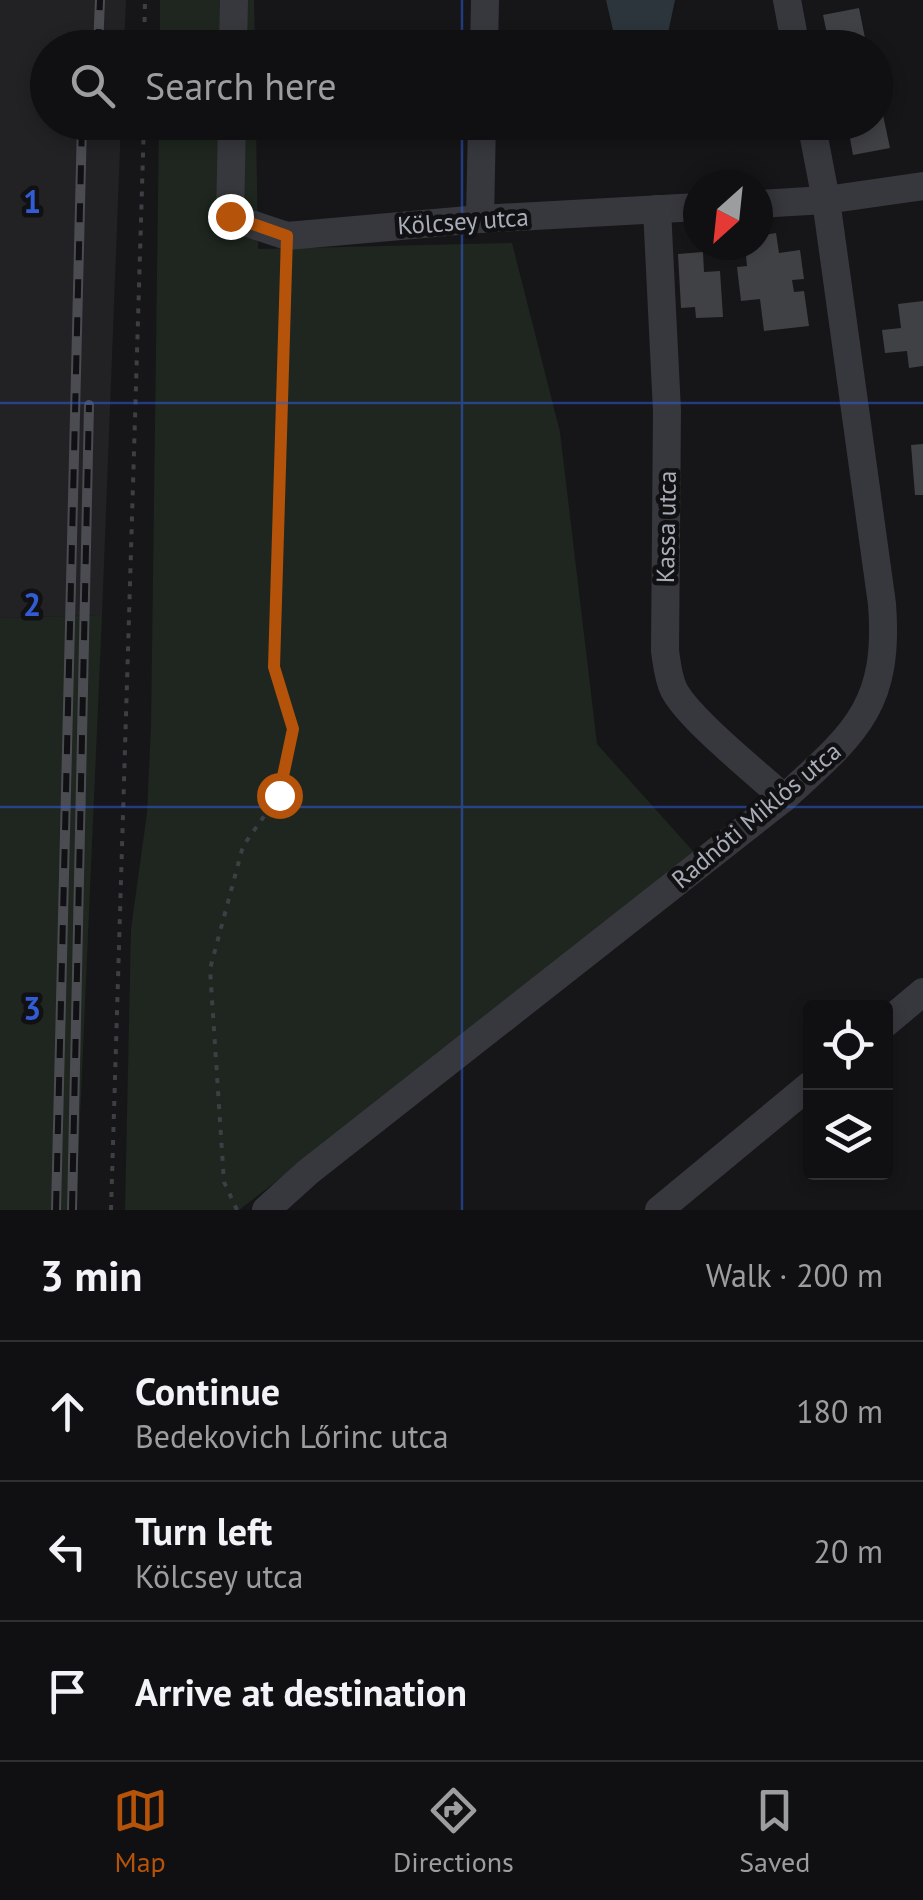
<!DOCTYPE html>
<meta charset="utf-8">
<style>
:root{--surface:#101012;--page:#1e1e20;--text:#f1f3f6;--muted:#9c9d9f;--line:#303032;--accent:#b45309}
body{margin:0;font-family:"PT Sans",sans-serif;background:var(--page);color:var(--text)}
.controls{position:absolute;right:30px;bottom:30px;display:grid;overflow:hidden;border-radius:10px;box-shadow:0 5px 15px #0003}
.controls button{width:90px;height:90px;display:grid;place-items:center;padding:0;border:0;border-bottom:2px solid var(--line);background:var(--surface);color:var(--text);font:50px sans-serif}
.compass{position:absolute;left:683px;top:170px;width:90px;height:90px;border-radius:50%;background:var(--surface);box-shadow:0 5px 15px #0003;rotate:207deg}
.stop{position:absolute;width:30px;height:30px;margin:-22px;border:8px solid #b45309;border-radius:50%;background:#fff}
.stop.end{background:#b45309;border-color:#fff;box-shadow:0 2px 10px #0008}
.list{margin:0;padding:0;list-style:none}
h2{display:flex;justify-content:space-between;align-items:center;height:130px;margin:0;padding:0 40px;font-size:42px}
h2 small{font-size:32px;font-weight:400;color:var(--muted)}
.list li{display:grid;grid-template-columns:65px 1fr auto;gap:30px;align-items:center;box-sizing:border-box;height:140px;padding:0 40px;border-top:2px solid var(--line)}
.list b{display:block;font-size:38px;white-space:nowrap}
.list p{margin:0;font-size:32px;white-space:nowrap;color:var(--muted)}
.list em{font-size:32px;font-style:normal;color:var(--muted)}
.icon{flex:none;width:55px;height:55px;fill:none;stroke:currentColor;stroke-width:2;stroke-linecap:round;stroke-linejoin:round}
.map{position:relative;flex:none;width:923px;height:1210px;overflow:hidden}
.search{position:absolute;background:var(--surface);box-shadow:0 5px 15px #0003;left:30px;right:30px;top:30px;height:110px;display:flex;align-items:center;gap:25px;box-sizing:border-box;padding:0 35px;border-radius:55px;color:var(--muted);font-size:38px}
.sheet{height:550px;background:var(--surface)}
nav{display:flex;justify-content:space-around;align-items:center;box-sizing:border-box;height:140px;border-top:2px solid var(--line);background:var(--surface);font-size:28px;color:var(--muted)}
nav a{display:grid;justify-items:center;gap:5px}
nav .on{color:var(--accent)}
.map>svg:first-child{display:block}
.built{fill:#222225}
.green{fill:#1e261f}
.water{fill:#2c353c}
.building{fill:#404145}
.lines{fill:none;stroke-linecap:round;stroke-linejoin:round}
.path{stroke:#3d3f44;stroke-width:4;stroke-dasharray:5 8;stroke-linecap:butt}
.minor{stroke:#37383d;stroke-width:28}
.rail-casing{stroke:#4a4c52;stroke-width:10}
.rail{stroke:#111113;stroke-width:6;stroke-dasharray:19;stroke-linecap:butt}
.route{stroke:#b45309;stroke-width:12}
.grid{fill:none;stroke:#325cd3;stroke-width:2.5;stroke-opacity:0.55}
.labels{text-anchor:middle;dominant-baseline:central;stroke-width:9;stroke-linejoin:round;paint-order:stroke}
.street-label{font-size:25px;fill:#a8adb8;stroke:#111113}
.grid-label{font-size:32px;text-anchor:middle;font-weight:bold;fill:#325cd3;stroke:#111113;stroke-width:9;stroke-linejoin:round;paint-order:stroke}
</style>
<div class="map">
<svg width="923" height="1210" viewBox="0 0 923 1210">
<rect width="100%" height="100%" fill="#161618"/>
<polygon class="built" points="0,0 126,0 124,47 48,48 48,122 121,123 102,615 0,618"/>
<g class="green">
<polygon points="160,0 254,0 255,47 160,48"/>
<polygon points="159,123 256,123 258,249 512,243 560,432 597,744 700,859 239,1210 125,1210 131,929 147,813 151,727"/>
<polygon points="102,615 76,1210 0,1210 0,618"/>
</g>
<polygon class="water" points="606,0 675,0 665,47 617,47"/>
<g class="building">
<polygon points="859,8 867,48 830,48 823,15"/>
<polygon points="876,82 890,148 853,155 847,122 876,122"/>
<polygon points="776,233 779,253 800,250 804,279 792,280 794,292 804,291 809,326 764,331 760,299 741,301 737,267 747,266 745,245 758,245 758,236"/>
<polygon points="703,252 704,272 720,271 723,317 696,318 695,307 681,308 678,254"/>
<polygon points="923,301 923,366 909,368 907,351 885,353 882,330 901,328 898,304"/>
<polygon points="923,444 923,495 915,495 911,445"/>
</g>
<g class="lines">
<g class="path">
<polyline points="144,48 145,0"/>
<polyline points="111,1210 144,122"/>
<polyline points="237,1210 224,1182 210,969 243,846 279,795 293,729 274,667 286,258"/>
</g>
<g class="minor">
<polyline points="787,0 796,48"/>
<polyline points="233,48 234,0"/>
<polyline points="484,48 485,0"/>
<polyline points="232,122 230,217 287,236 480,219 698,207"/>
<polyline points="758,204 826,200 923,186"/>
<path d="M657 209 667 411 665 651C667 664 668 678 674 690 689 719 757 773 784 798"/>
<polyline points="480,219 482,122"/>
<polyline points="886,1023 923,992"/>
<path d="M266 1210 308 1172 784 798C854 734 890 707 882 604L826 200 811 122"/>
<polyline points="659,1210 810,1085"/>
</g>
<g class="rail-casing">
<g id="rail">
<polyline points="98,48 100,0"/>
<polyline points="56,1210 82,122"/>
<polyline points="72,1210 89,405"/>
</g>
</g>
<use href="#rail" class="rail"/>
</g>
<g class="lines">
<polyline class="route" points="230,216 287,236 274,667 293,729 279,795"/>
</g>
<path class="grid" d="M462 0V48M462 122V1210M0 403H923M0 807H923"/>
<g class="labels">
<g class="street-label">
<text transform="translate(463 221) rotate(-4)">Kölcsey utca</text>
<text transform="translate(666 527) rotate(-89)">Kassa utca</text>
<text transform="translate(756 815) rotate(-40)">Radnóti Miklós utca</text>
</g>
</g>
<g class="grid-label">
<text x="32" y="213">1</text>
<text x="32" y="616">2</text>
<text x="32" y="1020">3</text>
</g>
</svg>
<div class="controls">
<button><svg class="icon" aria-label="locate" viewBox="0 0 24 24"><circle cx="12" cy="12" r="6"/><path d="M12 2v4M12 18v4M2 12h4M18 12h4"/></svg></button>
<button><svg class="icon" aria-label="layers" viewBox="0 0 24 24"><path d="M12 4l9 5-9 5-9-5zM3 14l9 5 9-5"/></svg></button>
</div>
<svg class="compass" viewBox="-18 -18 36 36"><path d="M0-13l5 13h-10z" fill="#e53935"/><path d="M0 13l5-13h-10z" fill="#9c9d9f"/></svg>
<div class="stop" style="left:279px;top:795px"></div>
<div class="stop end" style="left:230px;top:216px"></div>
<div class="search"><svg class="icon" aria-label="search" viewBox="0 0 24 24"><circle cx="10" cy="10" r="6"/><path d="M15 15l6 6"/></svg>Search here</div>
</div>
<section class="sheet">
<h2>3 min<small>Walk · 200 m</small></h2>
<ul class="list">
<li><svg class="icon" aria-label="ahead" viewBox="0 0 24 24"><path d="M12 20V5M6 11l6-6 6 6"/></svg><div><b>Continue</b><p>Bedekovich Lőrinc utca</p></div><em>180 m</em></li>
<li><svg class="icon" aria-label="left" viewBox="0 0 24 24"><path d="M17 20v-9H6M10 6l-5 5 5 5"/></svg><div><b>Turn left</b><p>Kölcsey utca</p></div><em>20 m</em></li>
<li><svg class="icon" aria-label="arrive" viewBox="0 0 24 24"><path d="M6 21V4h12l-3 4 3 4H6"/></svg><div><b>Arrive at destination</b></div></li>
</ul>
</section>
<nav>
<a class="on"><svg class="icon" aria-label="map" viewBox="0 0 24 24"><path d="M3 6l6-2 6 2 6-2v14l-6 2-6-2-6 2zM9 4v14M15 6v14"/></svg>Map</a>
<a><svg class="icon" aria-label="directions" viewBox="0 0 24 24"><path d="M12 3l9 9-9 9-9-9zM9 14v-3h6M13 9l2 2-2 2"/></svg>Directions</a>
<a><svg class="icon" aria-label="saved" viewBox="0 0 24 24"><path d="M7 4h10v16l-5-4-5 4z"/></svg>Saved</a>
</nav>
